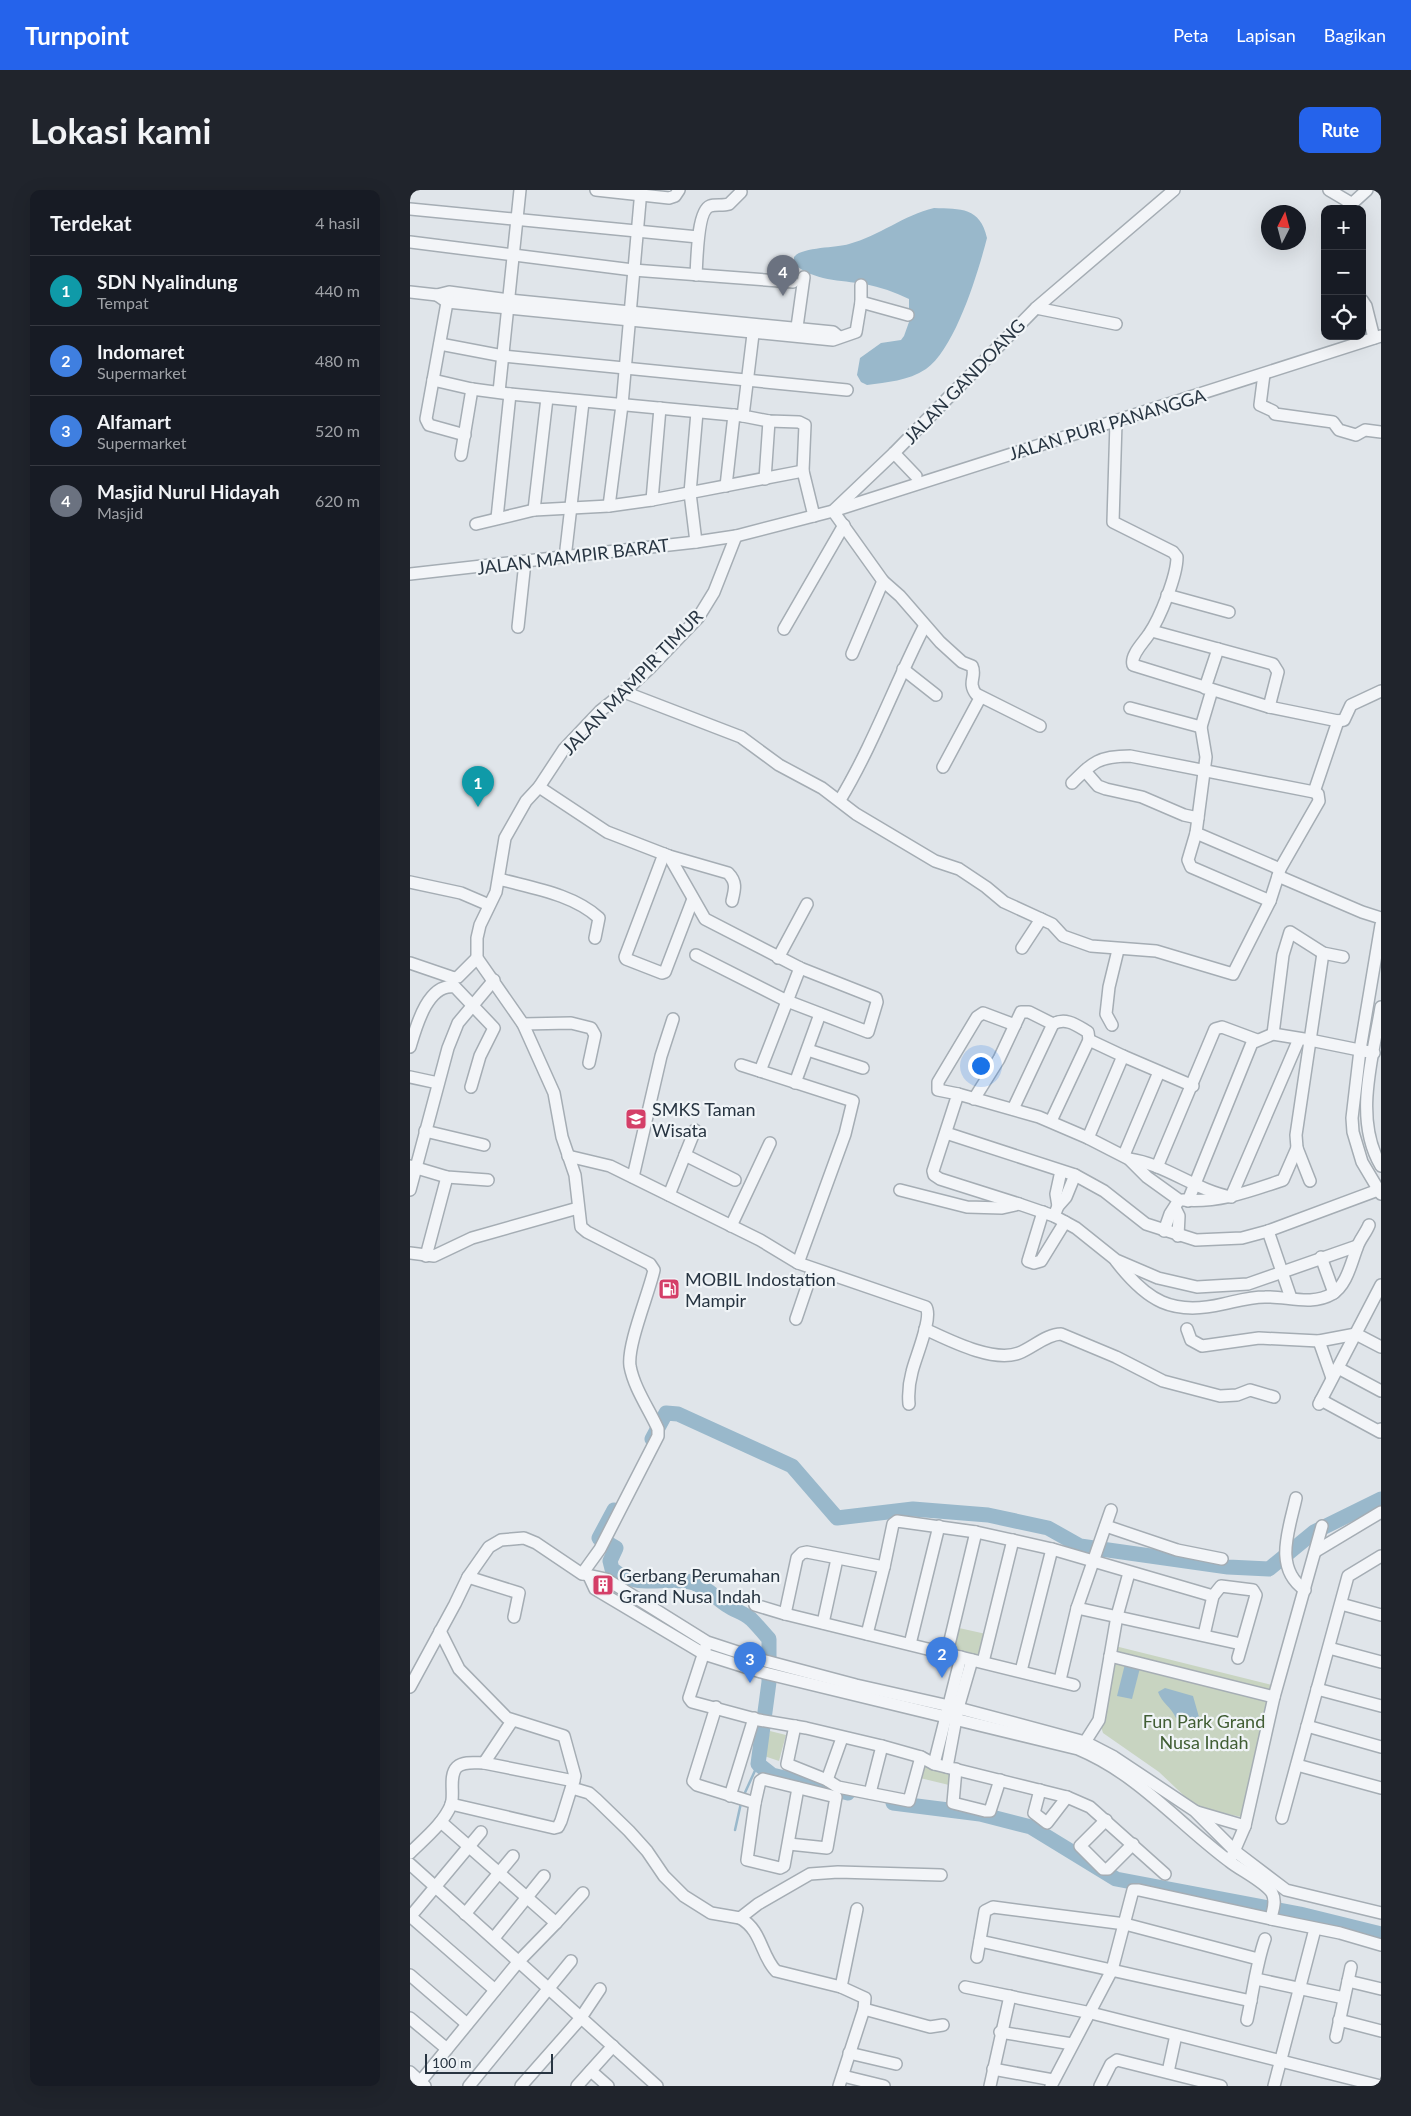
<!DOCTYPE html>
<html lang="id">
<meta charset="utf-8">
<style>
:root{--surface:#171b24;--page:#20242c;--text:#f1f3f6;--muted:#9ea1a6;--line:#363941;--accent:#2563eb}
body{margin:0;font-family:Lato,sans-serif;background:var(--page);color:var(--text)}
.controls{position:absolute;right:15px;top:15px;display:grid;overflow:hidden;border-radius:10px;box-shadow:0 5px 20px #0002}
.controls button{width:45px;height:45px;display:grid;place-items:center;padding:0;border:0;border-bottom:1px solid var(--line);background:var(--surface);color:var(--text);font:25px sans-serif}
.compass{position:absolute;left:851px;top:15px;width:45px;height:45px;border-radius:50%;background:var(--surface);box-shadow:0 5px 20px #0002;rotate:6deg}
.scale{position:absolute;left:15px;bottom:12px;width:128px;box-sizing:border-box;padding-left:5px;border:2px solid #283542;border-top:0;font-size:14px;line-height:18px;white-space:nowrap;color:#283542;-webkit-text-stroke:4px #f0f4f7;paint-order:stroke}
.you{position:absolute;left:570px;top:875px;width:18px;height:18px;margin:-12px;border:4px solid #fff;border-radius:50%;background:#1a73e8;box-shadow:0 0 0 8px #1a73e833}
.badge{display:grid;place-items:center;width:32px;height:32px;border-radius:50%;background:var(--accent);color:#fff;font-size:16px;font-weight:700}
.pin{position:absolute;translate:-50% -41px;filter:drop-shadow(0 1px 2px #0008)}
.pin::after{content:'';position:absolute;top:26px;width:18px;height:15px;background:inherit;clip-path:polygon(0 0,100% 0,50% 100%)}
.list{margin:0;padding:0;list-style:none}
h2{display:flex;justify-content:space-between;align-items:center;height:65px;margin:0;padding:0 20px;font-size:21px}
h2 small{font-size:16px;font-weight:400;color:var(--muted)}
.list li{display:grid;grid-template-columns:32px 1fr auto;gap:15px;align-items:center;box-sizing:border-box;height:70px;padding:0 20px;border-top:1px solid var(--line)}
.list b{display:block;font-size:19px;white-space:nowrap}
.list p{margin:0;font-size:16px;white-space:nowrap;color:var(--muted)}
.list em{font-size:16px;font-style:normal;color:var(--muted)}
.icon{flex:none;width:28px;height:28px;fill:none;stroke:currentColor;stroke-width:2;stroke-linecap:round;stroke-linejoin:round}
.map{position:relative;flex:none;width:971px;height:1896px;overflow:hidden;border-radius:10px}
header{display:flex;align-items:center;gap:30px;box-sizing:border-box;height:70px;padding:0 25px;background:var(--accent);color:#fff}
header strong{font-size:24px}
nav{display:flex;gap:28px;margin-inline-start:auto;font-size:18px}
.intro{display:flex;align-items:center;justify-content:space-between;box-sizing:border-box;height:120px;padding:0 30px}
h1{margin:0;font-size:35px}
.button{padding:12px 22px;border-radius:10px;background:var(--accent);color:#fff;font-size:18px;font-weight:700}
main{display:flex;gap:30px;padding:0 30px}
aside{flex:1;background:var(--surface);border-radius:10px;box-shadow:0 5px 20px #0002}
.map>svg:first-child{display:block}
.green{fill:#c8d4c1}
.water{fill:#99b8cb}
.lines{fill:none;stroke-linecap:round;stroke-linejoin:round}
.stream{stroke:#99b8cb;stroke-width:2.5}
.river{stroke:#99b8cb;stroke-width:15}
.minor-casing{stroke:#a5adb4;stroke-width:14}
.minor{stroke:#f3f5f8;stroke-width:11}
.labels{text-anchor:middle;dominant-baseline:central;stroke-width:4.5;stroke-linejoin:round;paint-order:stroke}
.street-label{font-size:18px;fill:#283542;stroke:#f0f4f7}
.poi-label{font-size:18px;fill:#283542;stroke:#f0f4f7;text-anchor:start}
.park-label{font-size:18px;fill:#415e34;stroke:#f0f4f7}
</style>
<header>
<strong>Turnpoint</strong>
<nav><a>Peta</a><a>Lapisan</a><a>Bagikan</a></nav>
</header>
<div class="intro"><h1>Lokasi kami</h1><a class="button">Rute</a></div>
<main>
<aside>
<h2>Terdekat<small>4 hasil</small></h2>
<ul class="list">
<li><span class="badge" style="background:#0f9aa8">1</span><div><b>SDN Nyalindung</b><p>Tempat</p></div><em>440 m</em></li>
<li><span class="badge" style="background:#3f7fe0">2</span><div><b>Indomaret</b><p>Supermarket</p></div><em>480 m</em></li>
<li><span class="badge" style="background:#3f7fe0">3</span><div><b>Alfamart</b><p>Supermarket</p></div><em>520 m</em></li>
<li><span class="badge" style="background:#6b7280">4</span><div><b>Masjid Nurul Hidayah</b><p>Masjid</p></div><em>620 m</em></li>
</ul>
</aside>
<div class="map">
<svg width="971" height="1896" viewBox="0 0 971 1896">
<rect width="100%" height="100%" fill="#e0e5ea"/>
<g class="green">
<polygon points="549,1438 576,1444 570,1468 543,1460"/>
<polygon points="705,1456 870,1497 836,1628 786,1617 749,1582 693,1543 689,1530"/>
<polygon points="360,1541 376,1545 369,1571 354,1566"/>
<polygon points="514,1573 543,1580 539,1595 510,1588"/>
</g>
<g class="water">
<path d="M524 18C551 19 570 17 577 48 568 83 545 159 516 179 498 191 477 192 457 195L451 192 447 185 450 168 471 153 491 150 494 146 499 132V109C485 102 470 97 455 94 430 90 404 91 384 74V67C391 57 426 58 439 54 469 46 494 25 524 18Z"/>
<polygon points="715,1474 730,1478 722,1509 707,1506"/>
<path d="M755 1498 783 1506 789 1527 777 1532 766 1528C761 1517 752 1513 748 1502Z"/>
</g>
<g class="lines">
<g class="stream">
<polyline points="333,1607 348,1574"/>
<polyline points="325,1640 331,1613"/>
</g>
<g class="river">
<polyline points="242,1249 256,1223 268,1224 382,1276 427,1328 503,1319 578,1325 638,1338 670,1356 818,1377 859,1379 904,1342 971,1309"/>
<path d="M204 1320 189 1348 206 1358 200 1371 202 1379C225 1398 248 1388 275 1391 293 1393 304 1407 318 1416 325 1421 333 1422 341 1429 347 1435 353 1442 359 1449V1492L348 1574 362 1585 438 1603"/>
<polyline points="483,1613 570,1624 621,1637 706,1689 890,1724 971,1744"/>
</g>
<g class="minor-casing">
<g id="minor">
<polyline points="186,0 259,8 265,6 269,0"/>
<polyline points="919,0 941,13"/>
<polyline points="0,19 288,47"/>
<polyline points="936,19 957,0"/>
<polyline points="0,52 223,80 383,92"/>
<path d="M286 85C287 72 287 21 300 16 305 14 313 16 319 14L331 2"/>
<polyline points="0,102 27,105 39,102 99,110 423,142 429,147"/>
<polyline points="27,105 37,112 423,150 446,142 451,112 451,95"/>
<polyline points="38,107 16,229 19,235 55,245"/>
<polyline points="952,110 956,116 964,148"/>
<polyline points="451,112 498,125"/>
<polyline points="626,118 706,134"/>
<polyline points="344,136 333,226 359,231 389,232 395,235 393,281"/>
<polyline points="386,144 394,87"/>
<polyline points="30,154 93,166 437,200"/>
<polyline points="854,184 850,215 863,221 865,224 923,232 929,240 946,245 955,240 971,242"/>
<polyline points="23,190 62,199 100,204 333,226"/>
<polyline points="89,202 110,0"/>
<path d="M706 232 703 332 763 362 767 367C767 386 750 428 739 444 734 452 720 465 723 475L859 517 928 531 934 530 941 515 971 501"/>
<polyline points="484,263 506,286"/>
<polyline points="51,265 62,199"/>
<polyline points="355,289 359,231"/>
<polyline points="316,296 324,225"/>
<polyline points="242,310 250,218"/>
<polyline points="199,316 212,215 231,0"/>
<polyline points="124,320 137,208"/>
<polyline points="87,328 100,204"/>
<polyline points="66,334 124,320 199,316 242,310 393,281 404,326"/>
<polyline points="286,352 280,303 287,222"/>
<polyline points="155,368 173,212"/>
<polyline points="0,384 286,352 326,346 423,321 484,263 626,118 764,0"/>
<polyline points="757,405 819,422"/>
<polyline points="108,437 115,372"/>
<polyline points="374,439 434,335"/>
<polyline points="742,441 863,474 868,482 859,517"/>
<polyline points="442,464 473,391"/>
<polyline points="493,479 526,505"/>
<polyline points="795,498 808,459"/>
<polyline points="214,502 331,547 369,575 412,598 446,624 525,671 549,679 576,697 594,712 642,734 653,746 681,756 746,761 823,784 860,711 868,686 952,722 971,728"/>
<polyline points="720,518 791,537 802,500"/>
<path d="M630 536 566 504C557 492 567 486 562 476L552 472 530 452 490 406 473 391 423 321 971 146"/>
<polyline points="791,537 796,567 786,643 870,679"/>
<polyline points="533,577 570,508"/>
<polyline points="675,581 688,596 696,599 732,607 774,625 788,628"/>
<path d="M662 593C683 572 689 566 720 566L904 602 908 604 909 611 870 679 868 686"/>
<path d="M129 597 197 642 259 666 318 683C327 692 325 699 322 711"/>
<polyline points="904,602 928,531"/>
<path d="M430 610C463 555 485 494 514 437"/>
<polyline points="786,643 778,670 781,677 860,711"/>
<polyline points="254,664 215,767 216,769 252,783 255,782 283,709"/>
<polyline points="259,666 295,729 390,778 466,808 467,812 458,842 377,811 286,765"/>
<path d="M89 689C122 698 163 704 189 728L185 748"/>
<polyline points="0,692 51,703 79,715"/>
<polyline points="971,735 950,860 942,928 943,942 952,972 971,1004"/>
<polyline points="612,758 631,729"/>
<polyline points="368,768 397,714"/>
<polyline points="0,773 44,788 48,787 67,768"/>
<path d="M971 817C963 867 943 929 971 976"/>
<polyline points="113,834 161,833 181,838 185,845 179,873"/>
<polyline points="605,835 573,823 567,827 528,892 528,900 548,904 523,981 524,985 530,989 609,1014"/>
<polyline points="702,835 696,824 699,797 708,760"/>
<polyline points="863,844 873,765 880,742 913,763 933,767"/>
<path d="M0 857C6 837 18 792 45 797L84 838 70 866 61 897"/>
<polyline points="398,860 453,878"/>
<polyline points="331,875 350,881"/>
<polyline points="0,887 28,893"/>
<polyline points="385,893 410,824"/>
<polyline points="548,904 629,927 678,948 719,969 737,987 769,1010 760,1024 754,1041"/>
<polyline points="564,909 589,869 611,822 619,822 643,834"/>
<path d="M603 919 643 834C656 827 666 835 678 842L679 850"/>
<polyline points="641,931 679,850 713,866"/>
<polyline points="15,941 74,955"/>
<polyline points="536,943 665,985 694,1001 736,1034 786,1050 832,1048 858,1041 971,999"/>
<polyline points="678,948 713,866 783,896"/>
<polyline points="275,965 325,990"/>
<polyline points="714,965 749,882"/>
<path d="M158 966 200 976 350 1050 388 1073 516 1117C523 1128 505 1168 502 1182 499 1193 498 1203 499 1214"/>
<path d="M719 969C755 974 785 1000 821 1007L889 849"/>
<polyline points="0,976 37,987 78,990"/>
<polyline points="747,977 805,839 812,837 847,850"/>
<polyline points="665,985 656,1007 648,1016 644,1026 666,1038 706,1070 748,1088 787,1097 838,1094 947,1056"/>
<polyline points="223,987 251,866 263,829"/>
<polyline points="900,991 887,958 886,945 913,763"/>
<polyline points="0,1000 38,858 48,833 84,790"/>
<polyline points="490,1000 557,1017 592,1018 609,1014 644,1026"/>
<polyline points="259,1005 285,940"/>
<path d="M773 1010C809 1013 840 1001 873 990L887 958"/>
<polyline points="778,1011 842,853 863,844 900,850 964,863"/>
<polyline points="648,1016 646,1004 651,981"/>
<polyline points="765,1018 769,1026 768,1046"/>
<polyline points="633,1022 618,1071 624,1073 631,1071 655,1032"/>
<polyline points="321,1036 360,953"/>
<polyline points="858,1041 881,1108"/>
<polyline points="0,1063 24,1066 62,1048 168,1018"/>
<polyline points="16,1066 37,987"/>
<polyline points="911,1067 924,1103"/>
<path d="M706 1071C737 1111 762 1126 813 1114 827 1111 840 1107 855 1107 876 1106 902 1116 922 1104 937 1095 941 1073 947 1058 949 1050 956 1043 959 1035"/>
<polyline points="388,1073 435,944 443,911 350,881 390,778"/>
<polyline points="386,1129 403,1079"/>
<path d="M515 1139C539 1150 583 1173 609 1163 622 1158 637 1144 651 1144L706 1167 753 1191 810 1206 827 1205 840 1200 864 1207"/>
<polyline points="777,1139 781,1150 792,1156 849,1148 909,1151 946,1144 971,1157"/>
<polyline points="909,1151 922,1188"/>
<polyline points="928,1178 971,1201"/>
<polyline points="911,1210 970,1242 971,1239"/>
<polyline points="909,1214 971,1095"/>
<path d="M886 1308C879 1340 863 1378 895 1400"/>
<polyline points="696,1336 767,1360 812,1369"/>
<polyline points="906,1361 971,1322"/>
<polyline points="173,1384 196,1389 297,1452 352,1470 446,1495 548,1518 675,1552 704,1567 785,1621 826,1662 876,1700 971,1723"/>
<path d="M179 1386 185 1399 294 1464 351 1482 668 1559C728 1584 768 1633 819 1671 830 1680 855 1692 862 1703 867 1712 862 1721 861 1729L930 1743 971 1755"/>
<polyline points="58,1387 109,1403 104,1427"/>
<polyline points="931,1414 971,1425"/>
<polyline points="345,1415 375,1424 664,1495"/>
<polyline points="667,1418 831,1454"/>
<polyline points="375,1424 387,1368 392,1363 397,1362 474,1377 483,1334 487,1331 566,1342 642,1359 803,1406 811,1396 843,1400 846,1405 828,1468"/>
<polyline points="413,1433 427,1369"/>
<polyline points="30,1441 49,1479 97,1528 154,1546 165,1586 151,1631 148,1637 144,1638 41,1614"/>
<polyline points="457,1444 474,1377"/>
<polyline points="794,1445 803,1406"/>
<polyline points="500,1454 529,1336"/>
<polyline points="296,1456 279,1508 282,1512 349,1530 396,1538 472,1556 511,1567 524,1574 657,1607 680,1617 755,1684"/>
<polyline points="919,1458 971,1472"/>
<polyline points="537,1463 566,1342"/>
<polyline points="700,1466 864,1507"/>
<polyline points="573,1472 603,1350"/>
<polyline points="611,1481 642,1359"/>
<polyline points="650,1490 667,1418 701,1320"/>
<path d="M0 1497 45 1414 58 1387 79 1357 91 1350 114 1348 126 1353 172 1384 190 1359 248 1246V1239C239 1219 224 1198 220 1176 217 1155 239 1103 244 1080L240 1074 177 1042 171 1037 165 985 152 947 144 903 113 834 67 768V748L70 735 86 702 95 648 116 611 129 597 154 559 190 521 214 502 241 477 288 428 304 402 326 346"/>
<polyline points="907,1499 971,1516"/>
<polyline points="306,1517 283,1591 287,1595 345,1613 337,1670 370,1678 374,1676 388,1598"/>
<polyline points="385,1536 377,1574 417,1590 428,1597 499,1611 511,1567"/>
<polyline points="897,1536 971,1557"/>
<polyline points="675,1552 689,1530 707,1426 719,1383"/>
<polyline points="74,1573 164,1591"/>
<polyline points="524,1574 551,1467"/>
<polyline points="887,1575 971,1598"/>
<polyline points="537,1577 548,1518 562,1470"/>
<polyline points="546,1579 543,1613 575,1621 580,1621 590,1590"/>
<polyline points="417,1590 432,1548"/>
<polyline points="162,1598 179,1603 187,1610 219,1641 237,1661 254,1686 274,1706 301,1723 330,1728 348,1714 400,1684 428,1682 531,1685"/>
<polyline points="630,1600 624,1623 637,1633 657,1607"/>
<polyline points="460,1603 472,1556"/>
<polyline points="320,1606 344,1528"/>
<polyline points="345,1613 350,1591 353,1589 426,1607 417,1658 379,1654"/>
<polyline points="787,1622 835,1636"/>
<polyline points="872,1628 938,1386 971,1366"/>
<polyline points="696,1630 670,1656 693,1679 698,1679 723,1654"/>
<path d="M0 1663C14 1649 33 1634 41 1615 45 1604 38 1586 47 1577 54 1571 65 1573 74 1573L102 1531"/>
<polyline points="822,1666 835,1636 864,1507 912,1336"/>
<polyline points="0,1674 247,1896"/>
<polyline points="55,1724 103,1666"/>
<polyline points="0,1726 85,1800"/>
<polyline points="0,1727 71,1642"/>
<path d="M330 1728C352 1740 351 1766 366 1781L431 1797 455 1808 454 1819 429 1896"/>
<polyline points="146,1733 173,1703"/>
<polyline points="84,1748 134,1686"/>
<polyline points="570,1751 841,1811"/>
<polyline points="567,1767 575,1721 583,1717 715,1734 848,1769"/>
<polyline points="0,1785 57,1834"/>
<polyline points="846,1789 934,1808"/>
<polyline points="938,1791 971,1799"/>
<polyline points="431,1797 447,1719"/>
<polyline points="555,1797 681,1823 970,1896"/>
<polyline points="454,1819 520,1837 533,1835"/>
<polyline points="0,1828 37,1859"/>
<path d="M837 1830C843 1803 846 1775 855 1749"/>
<polyline points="929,1830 971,1841"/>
<polyline points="590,1842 662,1854"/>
<polyline points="926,1847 941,1777"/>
<polyline points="439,1863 486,1874"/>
<polyline points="583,1879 643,1890"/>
<polyline points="181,1881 198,1896"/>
<polyline points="0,1882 15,1896"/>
<polyline points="758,1882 766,1845"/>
<polyline points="433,1886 474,1896"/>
<polyline points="10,1892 109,1771 146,1733 31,1632"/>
<polyline points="59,1896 161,1771"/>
<polyline points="111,1896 170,1829 190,1799"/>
<polyline points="167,1896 203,1856"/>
<polyline points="580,1896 600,1806"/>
<polyline points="641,1896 702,1780 723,1700 729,1700 861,1729"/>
<polyline points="690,1896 701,1874 707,1870 811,1896"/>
<polyline points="864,1896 905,1739"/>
</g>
</g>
<use href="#minor" class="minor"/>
</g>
<defs>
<g id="school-square" transform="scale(1.125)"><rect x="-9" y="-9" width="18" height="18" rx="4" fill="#d43f68" stroke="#f0f4f7"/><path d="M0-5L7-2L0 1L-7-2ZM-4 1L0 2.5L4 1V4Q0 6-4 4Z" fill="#fff"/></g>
<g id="fuel-square" transform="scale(1.125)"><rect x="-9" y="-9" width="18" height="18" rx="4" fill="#d43f68" stroke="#f0f4f7"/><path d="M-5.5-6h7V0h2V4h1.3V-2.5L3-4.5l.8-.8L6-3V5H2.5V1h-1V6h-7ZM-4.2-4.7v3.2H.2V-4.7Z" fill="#fff"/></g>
<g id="building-square" transform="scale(1.125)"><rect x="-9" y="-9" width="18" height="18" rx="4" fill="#d43f68" stroke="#f0f4f7"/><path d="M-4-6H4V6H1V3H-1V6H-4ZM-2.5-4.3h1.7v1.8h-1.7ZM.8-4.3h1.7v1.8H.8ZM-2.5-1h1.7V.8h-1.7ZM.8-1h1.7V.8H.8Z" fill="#fff"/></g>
</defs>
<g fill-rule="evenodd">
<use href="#school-square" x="226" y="929"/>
<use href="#fuel-square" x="259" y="1099"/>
<use href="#building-square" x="193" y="1395"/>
</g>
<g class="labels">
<g class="street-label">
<text transform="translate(554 191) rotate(-46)">JALAN GANDOANG</text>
<text transform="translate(697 234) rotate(-17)">JALAN PURI PANANGGA</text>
<text transform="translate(163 366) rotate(-7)">JALAN MAMPIR BARAT</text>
<text transform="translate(222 492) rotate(-46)">JALAN MAMPIR TIMUR</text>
</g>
<g class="poi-label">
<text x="242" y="919">SMKS Taman<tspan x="242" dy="21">Wisata</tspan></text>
<text x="275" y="1089">MOBIL Indostation<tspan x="275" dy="21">Mampir</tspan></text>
<text x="209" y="1385">Gerbang Perumahan<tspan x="209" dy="21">Grand Nusa Indah</tspan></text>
</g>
<g class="park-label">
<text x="794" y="1531">Fun Park Grand<tspan x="794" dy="21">Nusa Indah</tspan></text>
</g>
</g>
</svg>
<div class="controls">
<button>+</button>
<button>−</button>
<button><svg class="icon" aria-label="locate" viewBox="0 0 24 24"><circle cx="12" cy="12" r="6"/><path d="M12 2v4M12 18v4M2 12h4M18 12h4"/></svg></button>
</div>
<svg class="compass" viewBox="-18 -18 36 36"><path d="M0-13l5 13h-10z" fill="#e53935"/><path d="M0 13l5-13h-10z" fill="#9ea1a6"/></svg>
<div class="scale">100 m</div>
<div class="you"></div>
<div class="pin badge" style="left:68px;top:617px;background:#0f9aa8">1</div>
<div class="pin badge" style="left:532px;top:1488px;background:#3f7fe0">2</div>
<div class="pin badge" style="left:340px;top:1493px;background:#3f7fe0">3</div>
<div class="pin badge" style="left:373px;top:106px;background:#6b7280">4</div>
</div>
</main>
